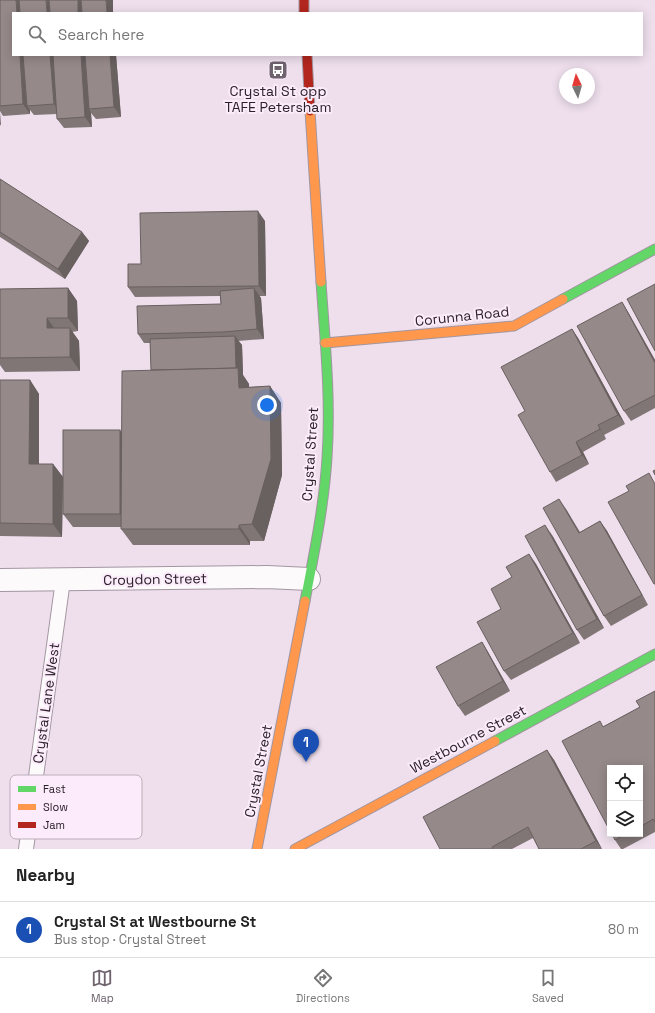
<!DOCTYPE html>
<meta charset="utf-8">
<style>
:root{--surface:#fff;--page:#f6f6f6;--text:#222;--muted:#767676;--line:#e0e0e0;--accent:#6f636e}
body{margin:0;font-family:"Space Grotesk",sans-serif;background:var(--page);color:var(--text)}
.controls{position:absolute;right:12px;bottom:12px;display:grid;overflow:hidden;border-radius:0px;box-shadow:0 2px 10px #0003}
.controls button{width:36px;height:36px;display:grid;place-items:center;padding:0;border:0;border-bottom:1px solid var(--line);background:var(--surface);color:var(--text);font:20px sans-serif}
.compass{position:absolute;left:559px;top:68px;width:36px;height:36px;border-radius:50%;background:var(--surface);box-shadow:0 2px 10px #0003;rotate:355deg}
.you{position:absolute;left:267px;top:405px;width:14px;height:14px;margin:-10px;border:3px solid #fff;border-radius:50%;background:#1a73e8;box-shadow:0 0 0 6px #1a73e833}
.badge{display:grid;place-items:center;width:26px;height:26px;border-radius:50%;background:var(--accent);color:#fff;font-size:13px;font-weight:700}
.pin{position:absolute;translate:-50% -33px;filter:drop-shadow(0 1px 2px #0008)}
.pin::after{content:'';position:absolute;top:21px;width:14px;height:12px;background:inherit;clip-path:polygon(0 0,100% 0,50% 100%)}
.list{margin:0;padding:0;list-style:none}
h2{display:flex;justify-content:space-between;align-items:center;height:52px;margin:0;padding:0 16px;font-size:17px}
h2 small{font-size:13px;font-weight:400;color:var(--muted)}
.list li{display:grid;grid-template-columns:26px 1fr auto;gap:12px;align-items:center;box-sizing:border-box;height:56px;padding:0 16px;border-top:1px solid var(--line)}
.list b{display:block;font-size:15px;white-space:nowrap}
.list p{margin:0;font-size:13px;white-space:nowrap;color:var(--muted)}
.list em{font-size:13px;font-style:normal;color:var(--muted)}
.icon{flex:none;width:22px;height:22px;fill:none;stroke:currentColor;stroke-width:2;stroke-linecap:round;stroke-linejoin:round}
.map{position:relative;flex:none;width:655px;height:849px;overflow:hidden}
.search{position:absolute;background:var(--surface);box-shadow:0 2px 10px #0003;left:12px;right:12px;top:12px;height:44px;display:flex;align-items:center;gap:10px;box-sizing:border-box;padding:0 14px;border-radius:0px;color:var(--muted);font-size:15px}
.sheet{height:108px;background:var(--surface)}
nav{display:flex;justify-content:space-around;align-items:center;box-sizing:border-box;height:56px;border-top:1px solid var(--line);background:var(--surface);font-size:11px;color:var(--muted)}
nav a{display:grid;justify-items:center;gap:2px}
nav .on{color:var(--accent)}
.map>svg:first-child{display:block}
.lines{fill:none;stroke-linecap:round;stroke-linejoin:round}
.lane-casing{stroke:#a296a1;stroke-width:16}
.street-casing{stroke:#a296a1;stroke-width:24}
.fast-casing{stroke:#a296a1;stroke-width:11}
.slow-casing{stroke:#a296a1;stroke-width:11}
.jam-casing{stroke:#a296a1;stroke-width:11}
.lane{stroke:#fdfafc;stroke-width:14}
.street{stroke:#fdfafc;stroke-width:22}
.fast{stroke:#63d668;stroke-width:9}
.slow{stroke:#ff974d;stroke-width:9}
.jam{stroke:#b3261e;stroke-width:9}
.wall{fill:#817676}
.shaded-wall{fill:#696060}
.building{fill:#968989;stroke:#696060}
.labels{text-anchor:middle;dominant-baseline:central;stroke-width:4;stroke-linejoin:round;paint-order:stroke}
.poi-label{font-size:14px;fill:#2a202a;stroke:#fcebfa}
.street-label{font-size:14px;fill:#2a202a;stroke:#fcebfa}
.key{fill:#fcebfa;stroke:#bdaebc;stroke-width:1}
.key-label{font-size:11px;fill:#2a202a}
</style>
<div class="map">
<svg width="655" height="849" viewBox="0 0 655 849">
<rect width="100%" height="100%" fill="#efdfed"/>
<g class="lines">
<g class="lane-casing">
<polyline id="lane" points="26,849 63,580"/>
</g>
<g class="street-casing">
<polyline id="street" points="0,580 267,577 309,579"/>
</g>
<g class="fast-casing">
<g id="fast">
<polyline points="563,299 655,249"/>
<path d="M305 601C314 554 324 506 327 458 331 399 325 341 321 282"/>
<polyline points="495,741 655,654"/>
</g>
</g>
<g class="slow-casing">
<g id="slow">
<polyline points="310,111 321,282"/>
<polyline points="325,343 514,326 563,299"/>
<polyline points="257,849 305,601"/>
<polyline points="295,849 495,741"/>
</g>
</g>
<g class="jam-casing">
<g id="jam">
<polyline points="304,0 304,13"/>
<polyline points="307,55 310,111"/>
</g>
</g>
<use href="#lane" class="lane"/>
<use href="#street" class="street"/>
<use href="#fast" class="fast"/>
<use href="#slow" class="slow"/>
<use href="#jam" class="jam"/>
</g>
<g class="wall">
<polygon points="0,0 116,55 121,117 96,119 91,113 92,127 64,128 57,119 57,114 34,115 30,110 30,114 3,116 0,111"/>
<polygon points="0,179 82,232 89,241 65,279 0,237"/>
<polygon points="265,221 266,296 259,296 261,298 264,339 238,341 242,345 243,375 249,384 249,387 270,386 281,403 282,475 264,541 250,541 250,545 133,545 121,529 121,527 73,527 63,514 122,432 151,370 150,343 144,343 138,334 221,304 220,296 135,297 128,287 141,264"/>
<polygon points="68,288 77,301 78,331 72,332 79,341 80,371 5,372 0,365 0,289"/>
<polygon points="622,302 628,312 655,360 655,408 631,421 624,411"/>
<polygon points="572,329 578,338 625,424 604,435 606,439 583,452 589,464 556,482 550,472 525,411"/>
<polygon points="0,380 30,380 39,394 39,464 53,464 63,477 62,537 0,536"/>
<polygon points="566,509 580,532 600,521 607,531 648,605 611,626 604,616"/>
<polygon points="552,535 604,628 584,640 577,630"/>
<polygon points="529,554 536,564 580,643 511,680 504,671 501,609 512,577"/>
<polygon points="482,642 488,652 510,691 465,716 458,706"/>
<polygon points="655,691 655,832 623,849 621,849 615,840 612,834 640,834 640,768 604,726 640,707"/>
<polygon points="547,750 554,760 602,849 539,849 533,838 512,849 440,849"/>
</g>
<g class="shaded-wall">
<polygon points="16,0 22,0 23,13 17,13"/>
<polygon points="46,0 52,0 53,13 47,13"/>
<polygon points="78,0 84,0 85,13 78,13"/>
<polygon points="106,0 113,0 113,13 107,13"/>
<polygon points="20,55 26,55 27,106 30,110 30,114 23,104"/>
<polygon points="50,55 56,55 61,114 54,104"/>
<polygon points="81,55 87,55 89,109 91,113 92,127 85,117"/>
<polygon points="110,55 116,55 121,117 114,107"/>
<polygon points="0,112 1,126 0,124"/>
<polygon points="258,211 265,221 266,296 259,286"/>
<polygon points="82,232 89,241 65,279 58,269"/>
<polygon points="68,288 77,301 78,331 68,318"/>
<polygon points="254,288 261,298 264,339 257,329"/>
<polygon points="622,302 628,312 655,360 655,363"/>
<polygon points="47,318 57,332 47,328"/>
<polygon points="70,328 79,341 80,371 70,357"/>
<polygon points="572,329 578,338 625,424 618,415"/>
<polygon points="235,336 242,345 243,375 249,384 250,404 239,388 236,369"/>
<polygon points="30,380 39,394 39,477 29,464"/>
<polygon points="270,386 281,403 282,475 264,541 252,524"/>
<polygon points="598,425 604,435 606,439 600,429"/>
<polygon points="120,430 130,444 129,527 120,514"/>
<polygon points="576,442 583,452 589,464 582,455"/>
<polygon points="53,464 63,477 62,537 53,524"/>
<polygon points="559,499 566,509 585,543 579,533"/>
<polygon points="600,521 607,531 648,605 642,595"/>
<polygon points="239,525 250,541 250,545 239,529"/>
<polygon points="545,525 552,535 604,628 597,619"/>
<polygon points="529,554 536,564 580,643 573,633"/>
<polygon points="482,642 488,652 510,691 503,681"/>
<polygon points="547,750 554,760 602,849 596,841"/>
</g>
<g class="building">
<polygon points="0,0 16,0 17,13 13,13 13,55 20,55 23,104 0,106"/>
<polygon points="19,0 46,0 47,13 20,13"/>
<polygon points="49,0 78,0 78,13 50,13"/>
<polygon points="81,0 106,0 107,13 82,13"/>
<polygon points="23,55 50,55 54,104 27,106"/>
<polygon points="53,55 81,55 85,117 57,119"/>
<polygon points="85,55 110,55 114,107 89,109"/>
<polygon points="0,179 82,232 58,269 0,232"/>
<polygon points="258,211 259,286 128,287 128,264 141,264 140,213"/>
<polygon points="655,284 655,351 627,299"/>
<polygon points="68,288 68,318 47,318 47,328 70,328 70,357 0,358 0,289"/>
<polygon points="254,288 257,329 223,332 138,334 137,306 221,304 220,291"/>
<polygon points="622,302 655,363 655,395 624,411 577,326"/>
<polygon points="572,329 618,415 598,425 600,429 576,442 582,455 550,472 518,415 525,411 501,367"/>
<polygon points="235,336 236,368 151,370 150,339"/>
<polygon points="238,368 239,388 270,386 271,459 252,524 239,525 239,529 121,529 122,371"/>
<polygon points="0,380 30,380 29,464 53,464 53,524 0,523"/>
<rect x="63" y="430" width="57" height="84"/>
<polygon points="655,470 655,475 653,471"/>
<polygon points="649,473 655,484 655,584 654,584 608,502 629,491 626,486"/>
<polygon points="559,499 579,533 600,521 642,595 604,616 543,508"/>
<polygon points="545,525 597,619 577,630 525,536"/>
<polygon points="529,554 573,633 504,671 477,622 501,609 491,589 512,577 506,567"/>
<polygon points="482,642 503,681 458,706 436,667"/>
<polygon points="655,691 655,822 653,819 640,827 640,768 610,768 610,831 562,741 600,721 603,727 640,707 636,701"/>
<polygon points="547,750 596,841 581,849 539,849 528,827 492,847 493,849 440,849 423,817"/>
<polygon points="612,834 626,834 615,840"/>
</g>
<defs>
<g id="bus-square" transform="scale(1)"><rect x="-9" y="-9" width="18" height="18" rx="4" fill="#6f636e" stroke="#fcebfa"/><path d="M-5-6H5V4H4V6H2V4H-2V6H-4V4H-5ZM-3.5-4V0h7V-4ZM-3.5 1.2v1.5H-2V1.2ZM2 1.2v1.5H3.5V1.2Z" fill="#fff"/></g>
</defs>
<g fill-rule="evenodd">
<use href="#bus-square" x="278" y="70"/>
</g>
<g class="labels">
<g class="poi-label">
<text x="278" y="91">Crystal St opp<tspan x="278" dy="16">TAFE Petersham</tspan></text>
</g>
<g class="street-label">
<text transform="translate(462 316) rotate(-6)">Corunna Road</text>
<text transform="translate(310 454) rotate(-86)">Crystal Street</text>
<text transform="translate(155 579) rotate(-1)">Croydon Street</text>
<text transform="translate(46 703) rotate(-82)">Crystal Lane West</text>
<text transform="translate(468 739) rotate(-28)">Westbourne Street</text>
<text transform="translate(258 771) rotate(-79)">Crystal Street</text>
</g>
</g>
<rect x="10" y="775" width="132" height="64" rx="6" class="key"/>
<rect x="18" y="786" width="18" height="6" fill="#63d668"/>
<rect x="18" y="804" width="18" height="6" fill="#ff974d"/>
<rect x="18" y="822" width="18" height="6" fill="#b3261e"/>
<g class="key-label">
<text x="43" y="793">Fast</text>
<text x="43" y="811">Slow</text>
<text x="43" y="829">Jam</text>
</g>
</svg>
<div class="controls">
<button><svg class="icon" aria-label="locate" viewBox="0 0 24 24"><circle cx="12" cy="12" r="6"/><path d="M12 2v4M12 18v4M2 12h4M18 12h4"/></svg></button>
<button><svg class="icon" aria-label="layers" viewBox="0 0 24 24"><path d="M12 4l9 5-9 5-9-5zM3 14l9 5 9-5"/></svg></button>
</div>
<svg class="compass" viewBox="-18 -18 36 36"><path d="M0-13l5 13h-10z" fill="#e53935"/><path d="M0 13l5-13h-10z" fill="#767676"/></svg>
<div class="you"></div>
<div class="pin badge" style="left:306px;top:762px;background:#1a4fb4">1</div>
<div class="search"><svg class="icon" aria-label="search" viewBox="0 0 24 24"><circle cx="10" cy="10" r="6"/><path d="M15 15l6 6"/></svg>Search here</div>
</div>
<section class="sheet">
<h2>Nearby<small></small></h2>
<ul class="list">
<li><span class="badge" style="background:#1a4fb4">1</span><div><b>Crystal St at Westbourne St</b><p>Bus stop · Crystal Street</p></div><em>80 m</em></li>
</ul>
</section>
<nav>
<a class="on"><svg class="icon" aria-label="map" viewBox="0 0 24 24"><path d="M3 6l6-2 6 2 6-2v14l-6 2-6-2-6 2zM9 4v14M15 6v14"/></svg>Map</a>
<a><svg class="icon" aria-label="directions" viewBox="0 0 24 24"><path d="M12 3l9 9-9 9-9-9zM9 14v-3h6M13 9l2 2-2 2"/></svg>Directions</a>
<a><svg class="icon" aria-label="saved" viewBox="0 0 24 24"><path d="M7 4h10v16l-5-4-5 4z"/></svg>Saved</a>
</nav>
